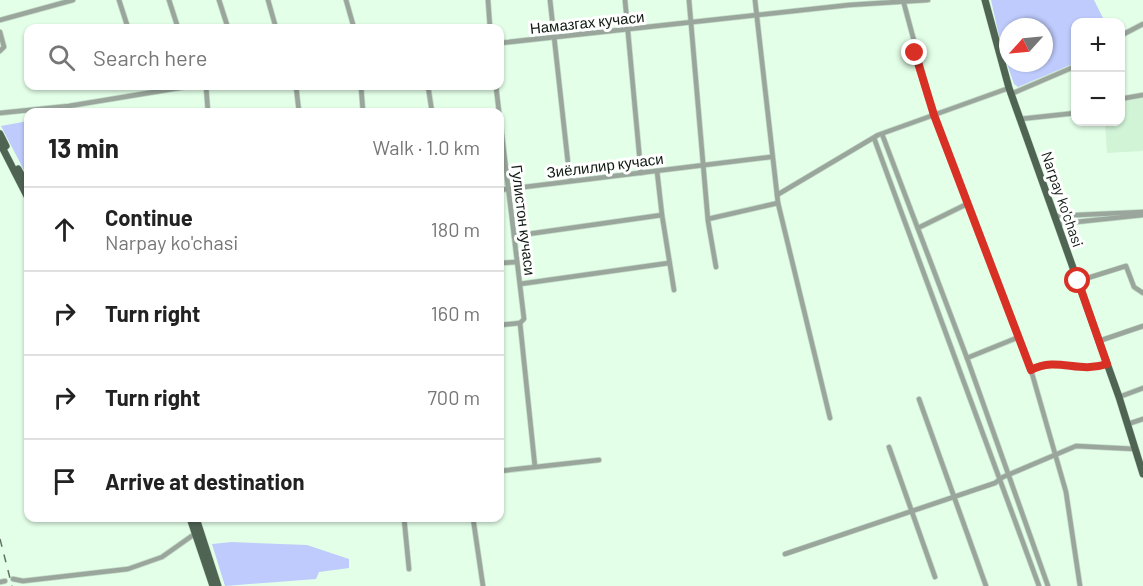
<!DOCTYPE html>
<meta charset="utf-8">
<style>
:root{--surface:#fff;--page:#f6f6f6;--text:#222;--muted:#767676;--line:#e0e0e0}
body{margin:0;font-family:Barlow,sans-serif;background:var(--page);color:var(--text)}
.controls{position:absolute;right:18px;top:18px;display:grid;overflow:hidden;border-radius:12px;box-shadow:0 2px 4px #0004}
.controls button{width:54px;height:54px;display:grid;place-items:center;padding:0;border:0;border-bottom:2px solid var(--line);background:var(--surface);color:var(--text);font:30px sans-serif}
.compass{position:absolute;left:999px;top:18px;width:54px;height:54px;border-radius:50%;background:var(--surface);box-shadow:0 2px 4px #0004;rotate:243deg}
.stop{position:absolute;width:18px;height:18px;margin:-14px;border:4px solid #d93025;border-radius:50%;background:#fff}
.stop.end{background:#d93025;border-color:#fff;box-shadow:0 2px 6px #0008}
.list{margin:0;padding:0;list-style:none}
h2{display:flex;justify-content:space-between;align-items:center;height:78px;margin:0;padding:0 24px;font-size:26px}
h2 small{font-size:20px;font-weight:400;color:var(--muted)}
.list li{display:grid;grid-template-columns:39px 1fr auto;gap:18px;align-items:center;box-sizing:border-box;height:84px;padding:0 24px;border-top:2px solid var(--line)}
.list b{display:block;font-size:22px;white-space:nowrap}
.list p{margin:0;font-size:20px;white-space:nowrap;color:var(--muted)}
.list em{font-size:20px;font-style:normal;color:var(--muted)}
.icon{flex:none;width:33px;height:33px;fill:none;stroke:currentColor;stroke-width:2;stroke-linecap:round;stroke-linejoin:round}
.map{position:relative;flex:none;width:1143px;height:586px;overflow:hidden}
.search{position:absolute;background:var(--surface);box-shadow:0 2px 4px #0004;left:24px;top:24px;width:480px;height:66px;display:flex;align-items:center;gap:15px;box-sizing:border-box;padding:0 21px;border-radius:12px;color:var(--muted);font-size:22px}
.panel{position:absolute;background:var(--surface);box-shadow:0 2px 4px #0004;left:24px;top:108px;width:480px;height:414px;border-radius:12px}
.map>svg:first-child{display:block}
.built{fill:#d1f4d7}
.green{fill:#becbfc;fill-rule:evenodd}
.lines{fill:none;stroke-linecap:round;stroke-linejoin:round}
.minor-casing{stroke:#c1dac6;stroke-width:6}
.major-casing{stroke:#c1dac6;stroke-width:8}
.minor{stroke:#9aa69c;stroke-width:4.5}
.major{stroke:#506454;stroke-width:7}
.rail{stroke:#647567;stroke-width:1.5;stroke-dasharray:8 8;stroke-linecap:butt}
.route{stroke:#d93025;stroke-width:8}
.labels{text-anchor:middle;dominant-baseline:central;stroke-width:6;stroke-linejoin:round;paint-order:stroke}
.street-label{font-size:15px;fill:#101a12;stroke:#fff}
</style>
<div class="map">
<svg width="1143" height="586" viewBox="0 0 1143 586">
<rect width="100%" height="100%" fill="#e3ffe8"/>
<polygon class="built" points="1143,98 1143,151 1107,153 1105,122 1120,122 1121,101"/>
<g class="green">
<path d="M991 0H1094L1105 22H1076L1075 63 1018 87 1014 84 1002 49ZM1008 27H1044V63H1008Z"/>
<polygon points="28,121 28,178 1,126"/>
<polygon points="232,542 307,545 349,559 349,568 319,572 316,579 225,586 212,544"/>
</g>
<g class="lines">
<g class="minor-casing">
<g id="minor">
<polyline points="119,0 128,28"/>
<polyline points="169,0 178,28"/>
<polyline points="219,0 228,28"/>
<polyline points="268,0 276,28"/>
<polyline points="346,0 354,28"/>
<polyline points="488,0 490,28"/>
<polyline points="550,0 570,181"/>
<polyline points="625,0 641,173"/>
<polyline points="689,0 708,221 716,267"/>
<polyline points="755,0 778,203 830,418"/>
<polyline points="903,0 934,115 1031,370 1066,492 1080,586"/>
<polyline points="0,20 73,0"/>
<polyline points="0,32 4,47 0,51"/>
<polyline points="1120,36 1143,24"/>
<polyline points="500,43 849,5 928,0"/>
<polyline points="206,86 208,112"/>
<polyline points="296,86 299,112"/>
<polyline points="361,86 363,112"/>
<polyline points="428,86 432,112"/>
<polyline points="496,86 499,112"/>
<polyline points="1011,94 1076,66"/>
<polyline points="1120,99 1143,95"/>
<polyline points="0,113 69,106 191,86"/>
<polyline points="500,119 524,319 520,323 535,467"/>
<polyline points="1020,119 1076,113"/>
<polyline points="882,134 967,358 1048,586"/>
<polyline points="874,138 1039,586"/>
<polyline points="657,171 662,215"/>
<polyline points="500,190 771,157"/>
<polyline points="777,195 878,135 1009,88"/>
<polyline points="1055,216 1143,212"/>
<polyline points="708,219 778,203"/>
<polyline points="1057,224 1143,215"/>
<polyline points="918,228 967,204"/>
<polyline points="514,236 662,215 674,290"/>
<polyline points="500,263 517,262"/>
<polyline points="1078,281 1126,266 1134,287 1143,293"/>
<polyline points="520,284 669,263"/>
<polyline points="500,325 520,323"/>
<polyline points="1099,341 1143,326"/>
<polyline points="967,358 1019,337"/>
<path d="M1031 370C1058 357 1079 374 1107 364"/>
<polyline points="1119,397 1143,388"/>
<polyline points="919,399 986,586"/>
<polyline points="1128,424 1143,419"/>
<polyline points="889,447 935,577"/>
<polyline points="500,471 599,460"/>
<polyline points="404,518 409,569"/>
<polyline points="473,518 483,586"/>
<polyline points="785,554 995,483 1003,477 1076,446 1135,449"/>
<polyline points="13,579 23,581 128,569 162,557 196,533"/>
<polyline points="0,582 5,581"/>
</g>
</g>
<g class="major-casing">
<g id="major">
<polyline points="985,0 1009,88 1119,397 1143,474"/>
<polyline points="0,134 6,146"/>
<polyline points="0,143 28,198"/>
<polyline points="18,169 28,187"/>
<polyline points="190,518 213,586"/>
<polyline points="196,518 218,586"/>
</g>
</g>
<use href="#minor" class="minor"/>
<use href="#major" class="major"/>
<polyline class="rail" points="0,539 12,586"/>
</g>
<g class="lines">
<path class="route" d="M915 53 934 115 1031 370C1058 356 1077 374 1107 364L1078 281"/>
</g>
<g class="labels">
<g class="street-label">
<text transform="translate(587 22) rotate(-6)">Намазгах кучаси</text>
<text transform="translate(605 165) rotate(-7)">Зиёлилир кучаси</text>
<text transform="translate(1063 199) rotate(71)">Narpay ko'chasi</text>
<text transform="translate(524 220) rotate(83)">Гулистон кучаси</text>
</g>
</g>
</svg>
<div class="controls">
<button>+</button>
<button>−</button>
</div>
<svg class="compass" viewBox="-18 -18 36 36"><path d="M0-13l5 13h-10z" fill="#e53935"/><path d="M0 13l5-13h-10z" fill="#767676"/></svg>
<div class="stop" style="left:1078px;top:281px"></div>
<div class="stop end" style="left:915px;top:53px"></div>
<div class="search"><svg class="icon" aria-label="search" viewBox="0 0 24 24"><circle cx="10" cy="10" r="6"/><path d="M15 15l6 6"/></svg>Search here</div>
<section class="panel">
<h2>13 min<small>Walk · 1.0 km</small></h2>
<ul class="list">
<li><svg class="icon" aria-label="ahead" viewBox="0 0 24 24"><path d="M12 20V5M6 11l6-6 6 6"/></svg><div><b>Continue</b><p>Narpay ko'chasi</p></div><em>180 m</em></li>
<li><svg class="icon" aria-label="right" viewBox="0 0 24 24"><path d="M7 20v-9h11M14 6l5 5-5 5"/></svg><div><b>Turn right</b></div><em>160 m</em></li>
<li><svg class="icon" aria-label="right" viewBox="0 0 24 24"><path d="M7 20v-9h11M14 6l5 5-5 5"/></svg><div><b>Turn right</b></div><em>700 m</em></li>
<li><svg class="icon" aria-label="arrive" viewBox="0 0 24 24"><path d="M6 21V4h12l-3 4 3 4H6"/></svg><div><b>Arrive at destination</b></div></li>
</ul>
</section>
</div>
